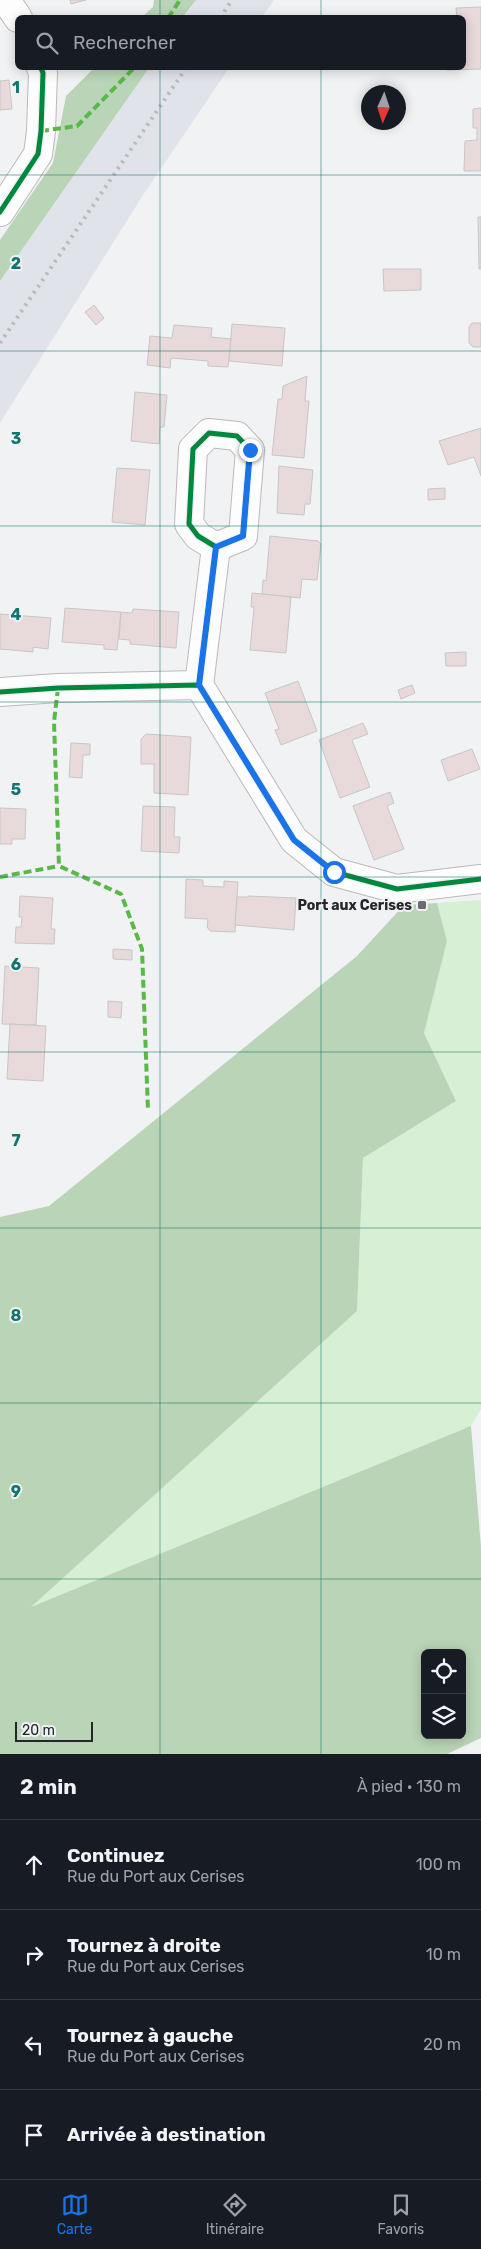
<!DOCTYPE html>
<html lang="fr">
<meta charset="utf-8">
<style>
:root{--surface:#171b24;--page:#20242c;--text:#f1f3f6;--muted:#9ea1a6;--line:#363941;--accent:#1a73e8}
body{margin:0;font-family:Rubik,sans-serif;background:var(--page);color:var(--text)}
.controls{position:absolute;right:15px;bottom:15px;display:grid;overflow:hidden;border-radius:8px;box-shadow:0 2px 12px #0003}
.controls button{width:45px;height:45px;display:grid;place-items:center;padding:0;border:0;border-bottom:1px solid var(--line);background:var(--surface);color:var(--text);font:25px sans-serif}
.compass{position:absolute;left:361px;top:85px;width:45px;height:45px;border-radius:50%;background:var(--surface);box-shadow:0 2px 12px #0003;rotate:183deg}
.scale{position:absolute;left:15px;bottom:12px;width:78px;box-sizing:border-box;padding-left:5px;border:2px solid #262628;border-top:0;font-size:14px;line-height:18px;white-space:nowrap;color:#262628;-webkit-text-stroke:4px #f0f1f5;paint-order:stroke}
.stop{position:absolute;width:15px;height:15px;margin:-11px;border:4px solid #1a73e8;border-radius:50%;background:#fff}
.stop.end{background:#1a73e8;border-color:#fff;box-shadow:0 1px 5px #0008}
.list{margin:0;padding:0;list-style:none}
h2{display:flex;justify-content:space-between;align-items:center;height:65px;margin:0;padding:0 20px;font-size:21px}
h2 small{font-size:16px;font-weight:400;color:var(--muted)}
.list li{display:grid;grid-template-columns:32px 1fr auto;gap:15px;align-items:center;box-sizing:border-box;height:90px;padding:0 20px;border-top:1px solid var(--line)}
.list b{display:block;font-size:19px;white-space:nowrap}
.list p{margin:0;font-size:16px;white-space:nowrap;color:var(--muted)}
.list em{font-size:16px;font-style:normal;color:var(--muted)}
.icon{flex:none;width:28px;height:28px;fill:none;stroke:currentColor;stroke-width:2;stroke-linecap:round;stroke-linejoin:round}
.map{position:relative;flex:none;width:481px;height:1754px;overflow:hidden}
.search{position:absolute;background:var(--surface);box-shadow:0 2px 12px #0003;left:15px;right:15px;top:15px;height:55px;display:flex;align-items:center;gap:12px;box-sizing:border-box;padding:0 18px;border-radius:8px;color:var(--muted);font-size:19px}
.sheet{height:425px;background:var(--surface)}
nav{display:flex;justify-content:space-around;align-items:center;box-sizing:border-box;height:70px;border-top:1px solid var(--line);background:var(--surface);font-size:14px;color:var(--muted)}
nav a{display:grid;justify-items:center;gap:2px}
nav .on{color:var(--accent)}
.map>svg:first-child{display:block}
.built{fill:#e1e3ea}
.green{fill:#d7efd4}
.forest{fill:#b9d4b6;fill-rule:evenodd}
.building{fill:#e8d9da;stroke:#c7c7c7}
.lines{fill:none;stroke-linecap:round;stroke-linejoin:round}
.minor-casing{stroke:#bababc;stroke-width:30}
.minor{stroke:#fdfdfd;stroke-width:28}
.rail{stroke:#bbbbbc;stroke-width:4;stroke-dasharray:2.5 5;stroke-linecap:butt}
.quiet{stroke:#58b947;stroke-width:4;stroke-dasharray:8 4;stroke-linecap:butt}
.cycleway-casing{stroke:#f0f1f5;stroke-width:8}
.cycleway{stroke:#00873e;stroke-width:5}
.route{stroke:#1a73e8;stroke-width:6}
.grid{fill:none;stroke:#0f766e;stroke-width:1;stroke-opacity:0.55}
.poi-dot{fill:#6d6d6f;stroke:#f0f1f5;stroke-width:2}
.labels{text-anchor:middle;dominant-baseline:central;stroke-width:4;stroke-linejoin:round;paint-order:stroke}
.poi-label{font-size:14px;font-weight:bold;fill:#262628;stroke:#f0f1f5;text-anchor:end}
.grid-label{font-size:16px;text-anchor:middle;font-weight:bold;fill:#0f766e;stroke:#f0f1f5;stroke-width:4;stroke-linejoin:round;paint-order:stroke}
</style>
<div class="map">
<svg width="481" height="1754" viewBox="0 0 481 1754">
<rect width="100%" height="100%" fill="#f1f2f4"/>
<g class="built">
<polygon points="196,0 274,0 262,17 184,18"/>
<polygon points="149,68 229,68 143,195 0,423 0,281"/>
</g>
<polygon class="green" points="481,900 481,1409 471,1426 29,1608 357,1311 363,1158 456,1101 424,1033 447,941 437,903"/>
<g class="forest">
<polygon points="154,0 196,0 183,17 142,17 153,7"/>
<polygon points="94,68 149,68 0,281 0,240 53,163 66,96"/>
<path d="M437 903 447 941 424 1033 456 1101 363 1158 357 1311 31 1607 471 1426 481 1547V1738L447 1754H0V1217L49 1206 357 956 404 905ZM425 1653H462V1735H425Z"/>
</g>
<g class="building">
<polygon points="70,0 86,0 71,4"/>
<polygon points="481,7 481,69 447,70 447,68 464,68 464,18 457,18 456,8"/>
<polygon points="9,80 12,109 0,110 0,81"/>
<polygon points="481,108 481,171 464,171 465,141 477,140 477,128 473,128 473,109"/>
<polygon points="478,217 481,217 481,269 479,269"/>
<polygon points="383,269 421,269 421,290 384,291"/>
<polygon points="94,305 104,318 96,325 85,312"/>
<polygon points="472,323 481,323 481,347 473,347 469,343 469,327"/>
<polygon points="232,324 285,328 282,366 229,361"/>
<polygon points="174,325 212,328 211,337 231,339 228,367 208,366 208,361 171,358 170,368 147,365 150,336 172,338"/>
<polygon points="307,376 305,401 309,401 304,458 272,455 278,399 282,399 283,386"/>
<polygon points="135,392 167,395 164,427 160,427 159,444 131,441"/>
<polygon points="481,428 481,476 474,457 448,465 439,441"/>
<polygon points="279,466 313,470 310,504 305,504 304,515 277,513"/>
<polygon points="117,468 150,470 145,525 112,522"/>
<polygon points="445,488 445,499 428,500 428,489"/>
<polygon points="270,536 318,541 321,544 317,580 302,579 300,598 262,594 263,580 266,581"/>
<polygon points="252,593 291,597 286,653 250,650 254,607 251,607"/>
<polygon points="65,608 121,612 117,650 104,649 104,645 62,642"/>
<polygon points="133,609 179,612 176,648 130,644 130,640 119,639 121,612 132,613"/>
<polygon points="0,614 51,618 48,649 33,647 33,652 0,649"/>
<polygon points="466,652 466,666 446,666 445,653"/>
<polygon points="298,681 317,731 281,745 275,730 279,729 265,693"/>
<polygon points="412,685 415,693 401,699 398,690"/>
<polygon points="363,723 368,734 352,740 370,787 340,798 319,740"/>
<polygon points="146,734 191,737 188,795 154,793 154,764 141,764 141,739"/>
<polygon points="71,743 90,744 90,755 83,755 82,778 69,777"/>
<polygon points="472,749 480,769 448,781 441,760"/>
<polygon points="390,792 394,803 387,806 404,849 374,860 353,806"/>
<polygon points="143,806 175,807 174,837 180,837 179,853 141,851"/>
<polygon points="0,808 26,809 25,839 12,839 12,844 0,844"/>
<polygon points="186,879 203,880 203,886 224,887 224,881 238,882 235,932 210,931 207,927 208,919 185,918"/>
<polygon points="20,896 53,898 51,929 55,929 54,944 15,943 16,927 21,927 22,917 19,917"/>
<polygon points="248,896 296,898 294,930 235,925 237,897 248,897"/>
<polygon points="113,949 132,950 132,960 113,959"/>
<polygon points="5,966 39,968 36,1025 2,1024"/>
<polygon points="108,1001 122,1002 121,1018 108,1017"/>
<polygon points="10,1024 46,1026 43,1081 7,1079"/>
</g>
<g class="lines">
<g class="minor-casing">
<g id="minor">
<polyline points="6,0 18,18"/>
<polyline points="0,212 38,154 41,131 43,73 41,68"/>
<polyline points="199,685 216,547 243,536 250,450 237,436 209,433 193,449 189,524 198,536 216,547"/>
<polyline points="0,692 58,688 199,685 294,840 334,872 397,889 481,879"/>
</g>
</g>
<use href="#minor" class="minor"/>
<g class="rail">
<polyline points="220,18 232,0"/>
<polyline points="0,343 186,68"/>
</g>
<g class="quiet">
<polyline points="168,18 180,0"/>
<polyline points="41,131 77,126 134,68"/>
<polyline points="58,688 54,722 59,866 121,894 142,949 148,1111"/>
<polyline points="0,877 59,866"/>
</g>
<g class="cycleway-casing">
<g id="cycleway">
<polyline points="0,212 38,154 41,131 43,73 41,68"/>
<polyline points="199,685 216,547 243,536 250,450 237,436 209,433 193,449 189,524 198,536 216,547"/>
<polyline points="0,692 58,688 199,685 294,840 334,872 397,889 481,879"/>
</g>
</g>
<use href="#cycleway" class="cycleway"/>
</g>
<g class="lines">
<polyline class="route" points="250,450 243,536 216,547 199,685 294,840 334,872"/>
</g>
<path class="grid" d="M160 0V18M321 0V18M160 68V1754M321 68V1754M0 175H481M0 351H481M0 526H481M0 702H481M0 877H481M0 1052H481M0 1228H481M0 1403H481M0 1579H481"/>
<rect class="poi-dot" x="417" y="900" width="10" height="10" rx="2.5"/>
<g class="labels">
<g class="poi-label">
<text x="412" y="905">Port aux Cerises</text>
</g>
</g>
<g class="grid-label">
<text x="16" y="93">1</text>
<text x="16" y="269">2</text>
<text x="16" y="444">3</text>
<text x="16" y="620">4</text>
<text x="16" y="795">5</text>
<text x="16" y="970">6</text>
<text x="16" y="1146">7</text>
<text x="16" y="1321">8</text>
<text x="16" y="1497">9</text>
</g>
</svg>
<div class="controls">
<button><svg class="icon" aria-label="locate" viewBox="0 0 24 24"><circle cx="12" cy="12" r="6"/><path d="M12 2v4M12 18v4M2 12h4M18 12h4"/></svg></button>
<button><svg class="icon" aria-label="layers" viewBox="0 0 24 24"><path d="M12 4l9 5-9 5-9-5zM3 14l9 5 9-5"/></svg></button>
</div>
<svg class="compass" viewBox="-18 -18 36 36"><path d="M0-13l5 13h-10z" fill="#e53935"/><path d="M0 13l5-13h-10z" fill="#9ea1a6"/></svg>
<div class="scale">20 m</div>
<div class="stop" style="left:334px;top:872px"></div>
<div class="stop end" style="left:250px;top:450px"></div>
<div class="search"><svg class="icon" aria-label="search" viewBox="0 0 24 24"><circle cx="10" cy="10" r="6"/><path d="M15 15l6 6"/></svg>Rechercher</div>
</div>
<section class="sheet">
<h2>2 min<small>À pied · 130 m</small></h2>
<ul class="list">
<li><svg class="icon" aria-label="ahead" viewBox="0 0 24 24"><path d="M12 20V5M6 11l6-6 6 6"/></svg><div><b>Continuez</b><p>Rue du Port aux Cerises</p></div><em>100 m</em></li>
<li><svg class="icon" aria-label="right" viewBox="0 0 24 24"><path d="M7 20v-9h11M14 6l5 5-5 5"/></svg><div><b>Tournez à droite</b><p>Rue du Port aux Cerises</p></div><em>10 m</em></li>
<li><svg class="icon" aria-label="left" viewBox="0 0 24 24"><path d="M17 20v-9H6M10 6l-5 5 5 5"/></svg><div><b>Tournez à gauche</b><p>Rue du Port aux Cerises</p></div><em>20 m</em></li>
<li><svg class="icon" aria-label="arrive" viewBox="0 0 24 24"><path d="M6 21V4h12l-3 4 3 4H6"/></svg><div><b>Arrivée à destination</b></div></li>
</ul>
</section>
<nav>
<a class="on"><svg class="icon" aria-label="map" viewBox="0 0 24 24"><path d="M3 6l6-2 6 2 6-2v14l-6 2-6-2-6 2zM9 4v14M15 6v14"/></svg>Carte</a>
<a><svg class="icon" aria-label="directions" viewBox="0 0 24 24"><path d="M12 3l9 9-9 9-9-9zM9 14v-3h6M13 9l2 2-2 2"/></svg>Itinéraire</a>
<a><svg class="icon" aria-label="saved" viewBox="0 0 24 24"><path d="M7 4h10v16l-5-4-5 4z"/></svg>Favoris</a>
</nav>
